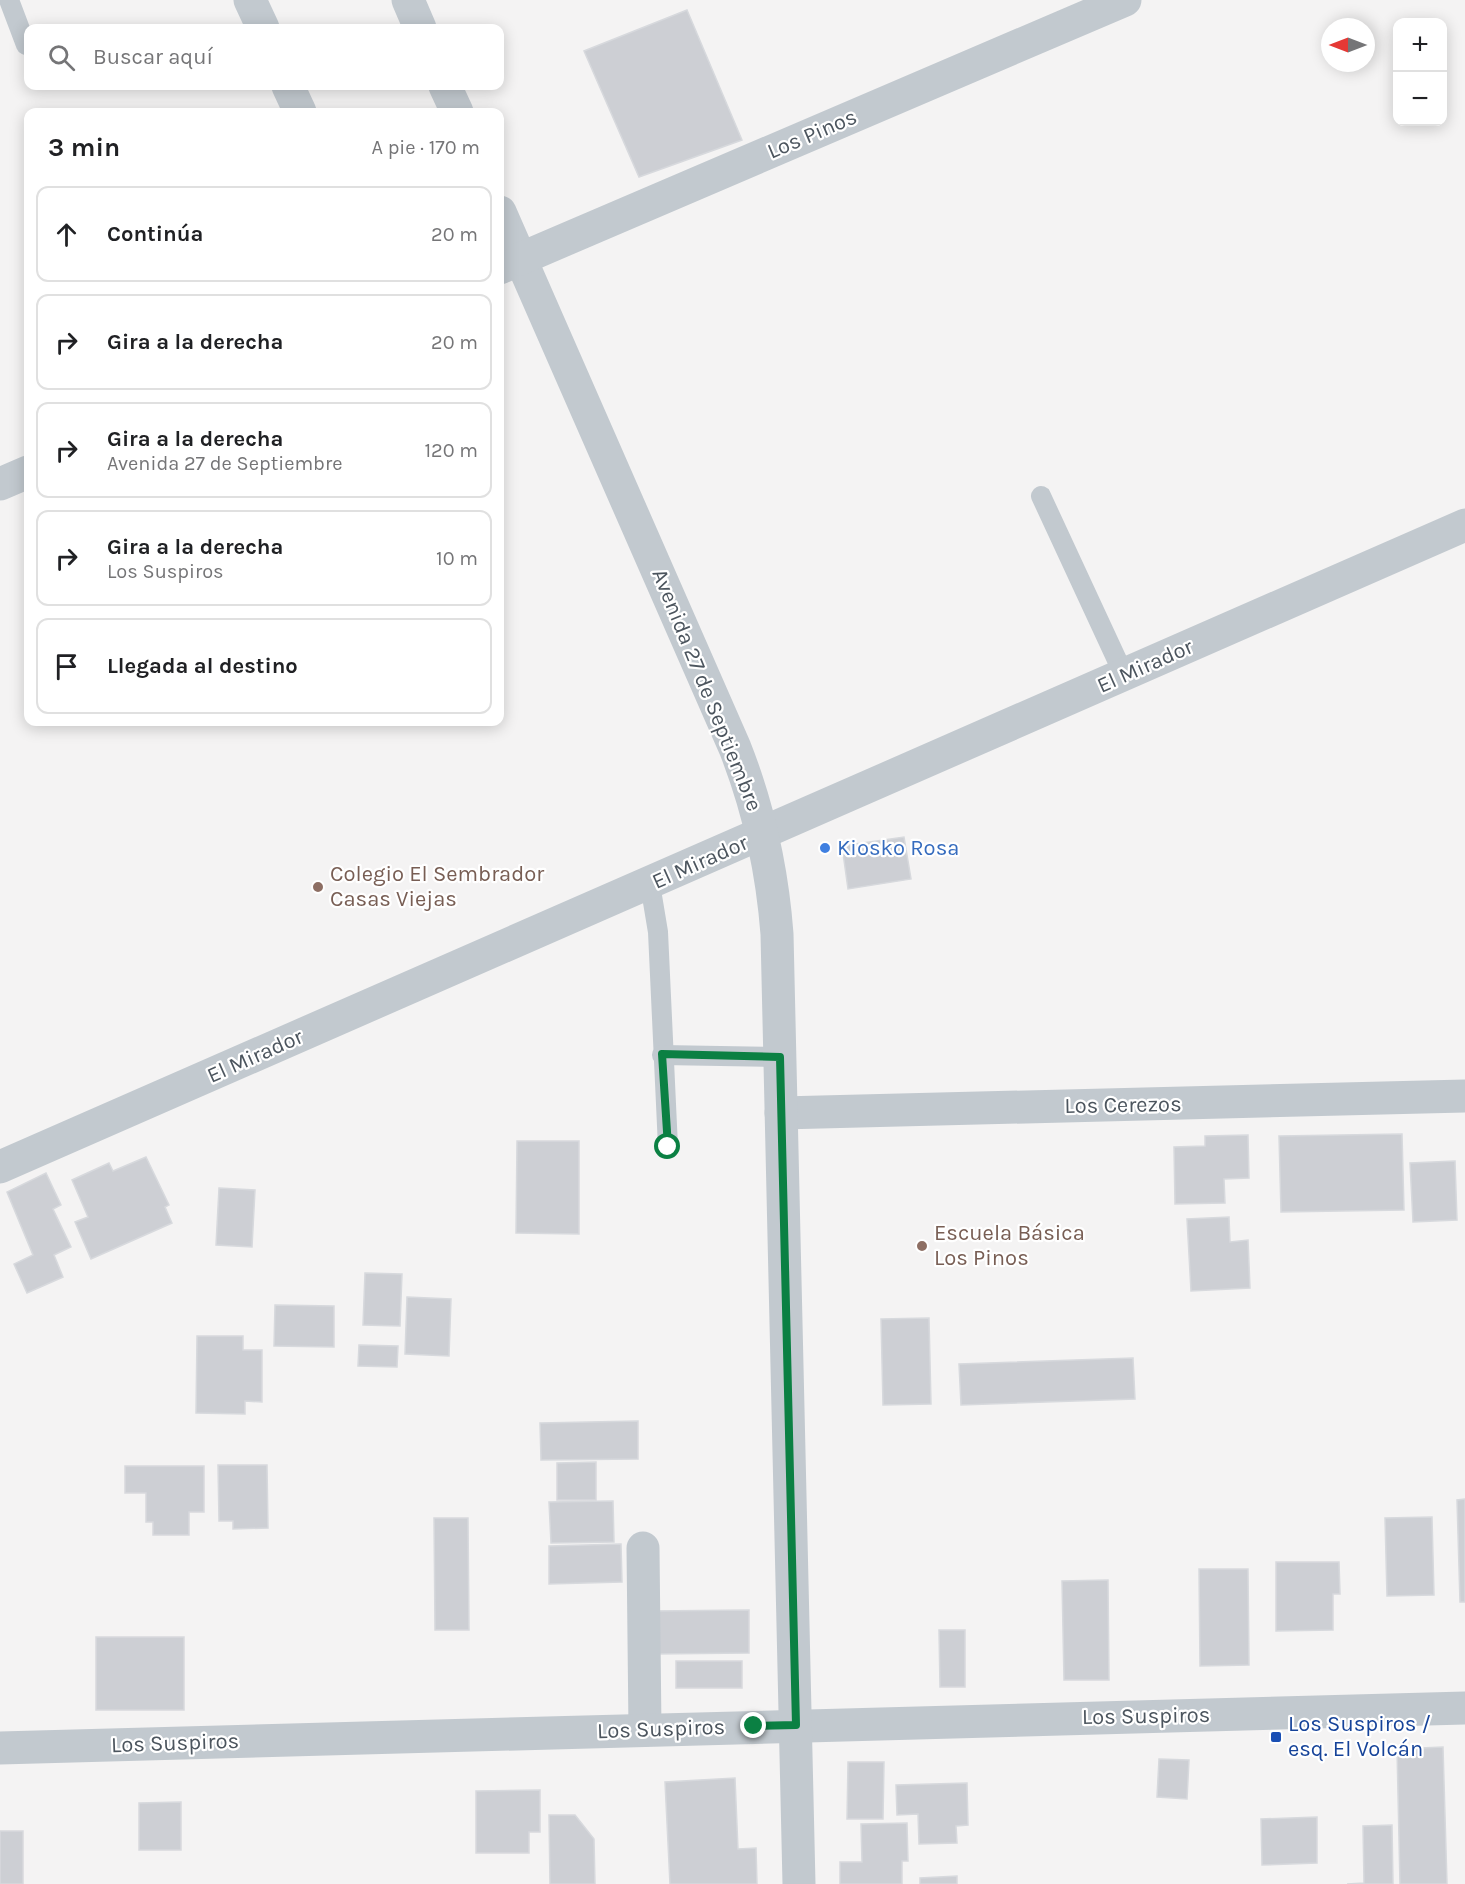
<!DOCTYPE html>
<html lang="es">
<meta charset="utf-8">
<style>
:root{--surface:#fff;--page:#f6f6f6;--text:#202124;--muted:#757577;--line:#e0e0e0}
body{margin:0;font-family:Karla,sans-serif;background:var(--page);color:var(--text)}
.controls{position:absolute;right:18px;top:18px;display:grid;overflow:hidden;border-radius:12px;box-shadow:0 3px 15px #0003}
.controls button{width:54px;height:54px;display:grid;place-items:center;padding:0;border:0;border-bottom:2px solid var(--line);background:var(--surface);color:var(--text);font:30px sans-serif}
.compass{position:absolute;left:1321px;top:18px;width:54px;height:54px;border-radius:50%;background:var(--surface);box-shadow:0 3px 15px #0003;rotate:270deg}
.stop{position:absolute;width:18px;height:18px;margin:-14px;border:4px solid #0b8043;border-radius:50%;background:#fff}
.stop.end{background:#0b8043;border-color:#fff;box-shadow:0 2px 6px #0008}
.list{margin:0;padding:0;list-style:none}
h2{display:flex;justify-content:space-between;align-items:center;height:78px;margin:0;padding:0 24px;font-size:26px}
h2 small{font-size:20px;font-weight:400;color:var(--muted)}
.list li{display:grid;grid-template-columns:39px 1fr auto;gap:18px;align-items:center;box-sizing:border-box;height:96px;margin:0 12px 12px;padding:0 12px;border:2px solid var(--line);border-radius:12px}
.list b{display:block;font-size:22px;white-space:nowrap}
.list p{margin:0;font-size:20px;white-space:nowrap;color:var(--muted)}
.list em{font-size:20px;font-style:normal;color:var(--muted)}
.icon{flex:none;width:33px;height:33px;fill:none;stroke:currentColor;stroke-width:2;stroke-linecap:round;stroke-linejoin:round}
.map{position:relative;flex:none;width:1465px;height:1884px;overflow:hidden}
.search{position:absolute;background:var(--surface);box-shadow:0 3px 15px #0003;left:24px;top:24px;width:480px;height:66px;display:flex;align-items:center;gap:15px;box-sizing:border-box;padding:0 21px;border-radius:12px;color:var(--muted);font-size:22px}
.panel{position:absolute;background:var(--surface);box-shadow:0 3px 15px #0003;left:24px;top:108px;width:480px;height:618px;border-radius:12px}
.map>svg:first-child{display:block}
.building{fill:#cdcfd4;stroke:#d7d9dd;stroke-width:1.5}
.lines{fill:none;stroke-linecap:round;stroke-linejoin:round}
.service{stroke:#c2c9cf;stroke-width:20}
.minor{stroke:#c2c9cf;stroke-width:33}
.tertiary{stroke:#c2c9cf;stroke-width:33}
.route{stroke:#0b8043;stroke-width:8}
.shop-dot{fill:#3f7fe0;stroke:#fff;stroke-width:2}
.education-dot{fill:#8d6e63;stroke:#fff;stroke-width:2}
.transit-dot{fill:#1a4fb4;stroke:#fff;stroke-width:2}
.labels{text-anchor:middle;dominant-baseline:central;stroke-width:4.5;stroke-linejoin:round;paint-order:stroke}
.street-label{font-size:22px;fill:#4c555e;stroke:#fff}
.shop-label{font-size:22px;fill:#366cbe;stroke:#fff;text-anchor:start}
.education-label{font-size:22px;fill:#785e54;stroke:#fff;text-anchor:start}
.transit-label{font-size:22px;fill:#164399;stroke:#fff;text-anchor:start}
</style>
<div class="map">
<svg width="1465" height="1884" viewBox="0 0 1465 1884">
<rect width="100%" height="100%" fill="#f4f3f3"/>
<g class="building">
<polygon points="687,10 742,140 639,177 584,51"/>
<polygon points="904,837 911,879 848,889 842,846"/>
<polygon points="1402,1134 1404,1210 1281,1212 1279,1136"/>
<polygon points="1248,1135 1249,1178 1224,1179 1225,1203 1175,1204 1174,1147 1205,1146 1205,1136"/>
<polygon points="517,1141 579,1141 579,1234 516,1233"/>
<polygon points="146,1157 169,1205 165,1207 172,1223 91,1259 75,1222 88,1217 72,1180 109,1163 113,1171"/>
<polygon points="1455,1161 1457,1220 1413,1222 1410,1163"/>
<polygon points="46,1173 61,1205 53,1209 71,1247 54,1255 63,1277 27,1293 14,1264 33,1255 7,1192"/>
<polygon points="219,1188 255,1190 252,1247 216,1245"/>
<polygon points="1229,1217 1230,1242 1248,1240 1250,1288 1191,1291 1187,1219"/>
<polygon points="365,1273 402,1274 400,1326 363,1325"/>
<polygon points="407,1297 451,1299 449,1356 405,1354"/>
<polygon points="275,1305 334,1306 334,1347 274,1346"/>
<polygon points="929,1318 931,1404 883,1405 881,1319"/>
<polygon points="197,1336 243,1336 243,1350 262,1350 262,1402 245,1401 245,1414 196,1413"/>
<polygon points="359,1345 398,1346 397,1367 358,1366"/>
<polygon points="1133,1358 1135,1399 961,1405 959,1364"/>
<polygon points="638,1421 638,1459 541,1460 540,1423"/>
<polygon points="596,1462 596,1500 557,1500 557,1463"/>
<polygon points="218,1465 267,1465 268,1528 233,1529 233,1521 219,1521"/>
<polygon points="125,1466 204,1466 204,1512 189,1512 189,1535 153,1535 153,1522 146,1522 146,1493 125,1493"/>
<polygon points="1465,1499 1465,1602 1460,1602 1457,1500"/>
<polygon points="613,1501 614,1542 551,1543 549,1502"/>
<polygon points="1432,1517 1434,1595 1387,1596 1385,1518"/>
<polygon points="434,1518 468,1518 469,1630 435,1630"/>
<polygon points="621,1544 622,1582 549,1584 549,1546"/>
<polygon points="1276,1562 1339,1562 1340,1594 1333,1594 1333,1630 1276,1631"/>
<polygon points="1199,1569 1248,1569 1249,1665 1200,1666"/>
<polygon points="1108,1580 1109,1680 1064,1680 1062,1581"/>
<polygon points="749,1610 749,1653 654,1654 653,1611"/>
<polygon points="939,1630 965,1630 965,1687 940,1687"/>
<rect x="96" y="1637" width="88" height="73"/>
<rect x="676" y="1661" width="66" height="27"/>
<polygon points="1443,1747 1447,1884 1400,1884 1397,1749"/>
<polygon points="1159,1759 1189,1760 1187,1799 1157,1797"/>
<polygon points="848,1762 884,1762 883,1819 847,1819"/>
<polygon points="735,1778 738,1849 756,1848 757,1884 670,1884 665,1782"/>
<polygon points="967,1783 968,1825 956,1826 957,1843 919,1844 918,1814 897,1815 896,1785"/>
<polygon points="540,1790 540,1832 529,1832 529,1853 476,1853 476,1791"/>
<polygon points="181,1802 181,1850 139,1850 139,1803"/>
<polygon points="549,1815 575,1815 594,1839 595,1884 550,1884"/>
<polygon points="1317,1817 1317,1863 1262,1865 1261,1819"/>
<polygon points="907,1823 908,1861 902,1861 902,1884 840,1884 840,1862 862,1862 861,1824"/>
<polygon points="1392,1825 1393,1884 1347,1884 1364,1883 1363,1826"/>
<rect x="0" y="1831" width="23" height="53"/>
<polygon points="957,1876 957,1884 920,1884 920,1878"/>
</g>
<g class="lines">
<g class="service">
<polyline points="9,0 26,45"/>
<polyline points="1041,496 1124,675"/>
<polyline points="650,884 658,932 668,1147"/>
<polyline points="662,1055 780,1057"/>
</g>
<g class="minor">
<polyline points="250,0 263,28"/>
<polyline points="288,86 300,112"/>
<polyline points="500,268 520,259"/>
<polyline points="0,484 28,472"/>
<polyline points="781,1113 1465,1096"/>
<polyline points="0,1167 1465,525"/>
<polyline points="643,1548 645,1730"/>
<polyline points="0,1748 1465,1708"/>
</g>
<g class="tertiary">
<polyline points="408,0 420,28"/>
<polyline points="445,86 457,112"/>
<path d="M500 212 735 748C759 809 772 868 777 934L799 1884"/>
<polyline points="520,259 1125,0"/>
</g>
</g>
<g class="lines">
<polyline class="route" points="668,1147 662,1054 780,1057 796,1725 754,1726"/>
</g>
<circle class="shop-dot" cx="825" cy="848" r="6"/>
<g class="education-dot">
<circle cx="318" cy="887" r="6"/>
<circle cx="922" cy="1246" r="6"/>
</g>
<rect class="transit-dot" x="1270" y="1731" width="12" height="12" rx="3"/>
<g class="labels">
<g class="street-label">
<text transform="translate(812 134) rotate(-23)">Los Pinos</text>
<text transform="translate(1145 666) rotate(-24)">El Mirador</text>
<text transform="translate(707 690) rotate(68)">Avenida 27 de Septiembre</text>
<text transform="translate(700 862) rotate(-24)">El Mirador</text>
<text transform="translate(255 1056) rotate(-24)">El Mirador</text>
<text transform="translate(1123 1105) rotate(-1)">Los Cerezos</text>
<text transform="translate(1146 1716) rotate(-1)">Los Suspiros</text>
<text transform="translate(661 1729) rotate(-2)">Los Suspiros</text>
<text transform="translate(175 1743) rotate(-2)">Los Suspiros</text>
</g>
<g class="shop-label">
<text x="837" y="848">Kiosko Rosa</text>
</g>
<g class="education-label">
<text x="330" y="874">Colegio El Sembrador<tspan x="330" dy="25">Casas Viejas</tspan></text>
<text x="934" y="1233">Escuela Básica<tspan x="934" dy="25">Los Pinos</tspan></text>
</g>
<g class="transit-label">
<text x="1288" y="1724">Los Suspiros /<tspan x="1288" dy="25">esq. El Volcán</tspan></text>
</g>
</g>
</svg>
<div class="controls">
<button>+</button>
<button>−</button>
</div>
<svg class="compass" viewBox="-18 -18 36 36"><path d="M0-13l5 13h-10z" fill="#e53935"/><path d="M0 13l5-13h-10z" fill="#757577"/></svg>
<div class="stop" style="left:668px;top:1147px"></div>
<div class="stop end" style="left:754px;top:1726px"></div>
<div class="search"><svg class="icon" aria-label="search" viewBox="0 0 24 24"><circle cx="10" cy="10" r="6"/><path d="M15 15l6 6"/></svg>Buscar aquí</div>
<section class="panel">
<h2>3 min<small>A pie · 170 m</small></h2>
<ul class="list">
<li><svg class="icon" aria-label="ahead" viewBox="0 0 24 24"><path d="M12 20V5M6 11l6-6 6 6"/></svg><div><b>Continúa</b></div><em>20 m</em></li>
<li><svg class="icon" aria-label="right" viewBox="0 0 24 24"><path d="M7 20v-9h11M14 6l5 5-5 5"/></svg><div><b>Gira a la derecha</b></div><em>20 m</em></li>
<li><svg class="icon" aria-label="right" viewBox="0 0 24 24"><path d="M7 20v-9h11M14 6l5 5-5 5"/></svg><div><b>Gira a la derecha</b><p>Avenida 27 de Septiembre</p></div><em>120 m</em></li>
<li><svg class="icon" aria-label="right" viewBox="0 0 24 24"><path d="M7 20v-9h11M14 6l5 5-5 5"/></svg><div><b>Gira a la derecha</b><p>Los Suspiros</p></div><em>10 m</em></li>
<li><svg class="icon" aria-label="arrive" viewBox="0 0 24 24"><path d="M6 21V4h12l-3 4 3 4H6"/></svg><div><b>Llegada al destino</b></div></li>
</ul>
</section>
</div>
